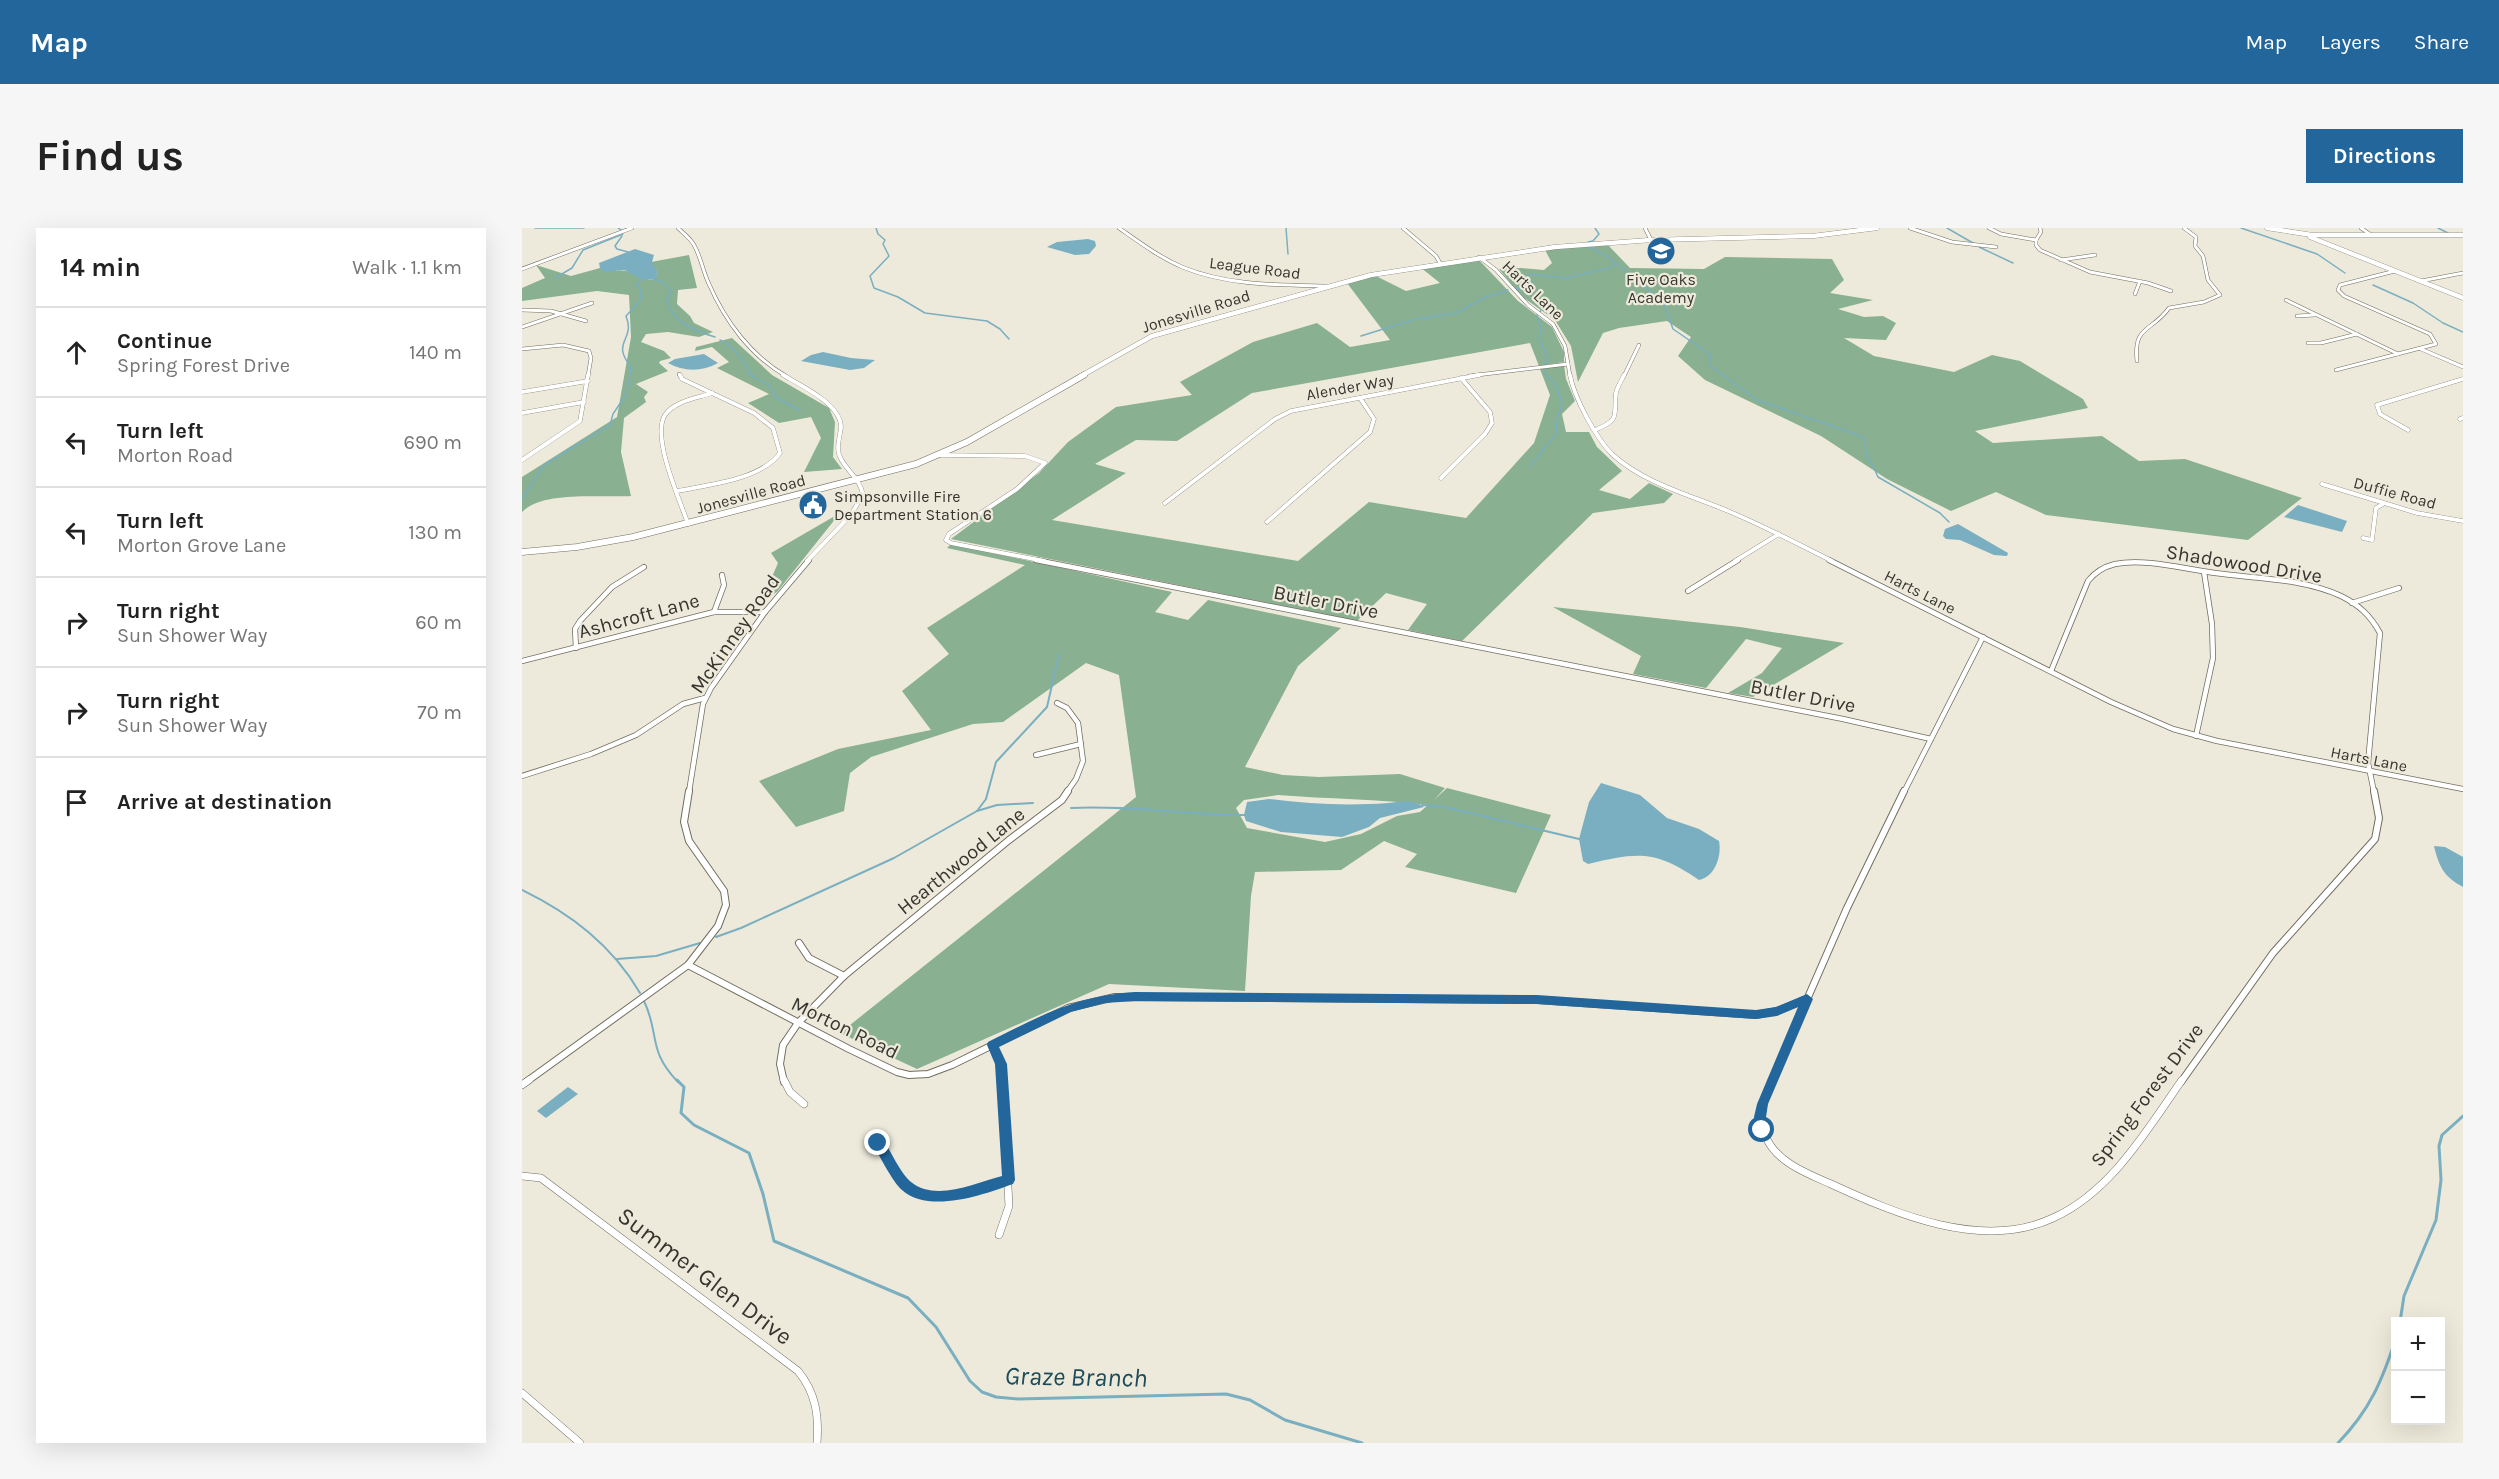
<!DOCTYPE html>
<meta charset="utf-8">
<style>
:root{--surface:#fff;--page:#f6f6f6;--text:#222;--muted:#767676;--line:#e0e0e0;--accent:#22669b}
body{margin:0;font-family:Karla,sans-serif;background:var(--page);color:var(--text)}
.controls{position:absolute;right:18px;bottom:18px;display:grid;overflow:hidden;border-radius:0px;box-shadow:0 6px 24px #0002}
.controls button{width:54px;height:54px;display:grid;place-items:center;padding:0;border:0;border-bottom:2px solid var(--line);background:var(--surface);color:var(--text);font:30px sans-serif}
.stop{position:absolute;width:18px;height:18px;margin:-14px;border:4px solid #22669b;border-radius:50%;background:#fff}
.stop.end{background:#22669b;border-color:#fff;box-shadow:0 2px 6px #0008}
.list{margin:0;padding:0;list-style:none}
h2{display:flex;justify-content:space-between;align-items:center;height:78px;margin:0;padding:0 24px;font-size:26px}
h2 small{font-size:20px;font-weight:400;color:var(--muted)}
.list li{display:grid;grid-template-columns:39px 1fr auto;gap:18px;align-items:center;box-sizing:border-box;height:90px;padding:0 24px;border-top:2px solid var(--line)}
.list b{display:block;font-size:22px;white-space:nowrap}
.list p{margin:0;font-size:20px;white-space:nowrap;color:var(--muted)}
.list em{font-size:20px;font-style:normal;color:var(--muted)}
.icon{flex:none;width:33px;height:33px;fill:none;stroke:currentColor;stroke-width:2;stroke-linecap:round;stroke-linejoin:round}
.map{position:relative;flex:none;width:1941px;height:1215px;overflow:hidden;border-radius:0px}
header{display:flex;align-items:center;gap:36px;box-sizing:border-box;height:84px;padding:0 30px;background:var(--accent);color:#fff}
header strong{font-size:28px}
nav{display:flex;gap:33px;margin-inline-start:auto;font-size:21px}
.intro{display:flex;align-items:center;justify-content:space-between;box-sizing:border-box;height:144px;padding:0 36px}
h1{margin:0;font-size:42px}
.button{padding:15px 27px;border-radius:0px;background:var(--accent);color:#fff;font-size:21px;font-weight:700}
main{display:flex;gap:36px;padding:0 36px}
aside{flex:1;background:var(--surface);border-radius:0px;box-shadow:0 6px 24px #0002}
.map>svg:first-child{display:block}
.forest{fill:#89b090;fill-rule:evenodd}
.water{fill:#79afc0}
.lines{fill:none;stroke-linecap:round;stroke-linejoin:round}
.stream-far2{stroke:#79afc0;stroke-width:1.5}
.stream-far1{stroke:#79afc0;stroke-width:2}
.stream{stroke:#79afc0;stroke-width:3}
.street-far4-casing{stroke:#716d60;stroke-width:4}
.street-far3-casing{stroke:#716d60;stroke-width:4.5}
.street-far2-casing{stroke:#716d60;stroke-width:6}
.street-far1-casing{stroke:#716d60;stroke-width:8}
.street-casing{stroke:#716d60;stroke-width:8}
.secondary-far1-casing{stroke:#716d60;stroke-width:5}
.secondary-casing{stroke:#716d60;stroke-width:7}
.street-far4{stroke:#fff;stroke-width:3}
.street-far3{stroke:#fff;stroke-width:4}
.street-far2{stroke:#fff;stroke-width:4.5}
.street-far1{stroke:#fff;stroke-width:6}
.street{stroke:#fff;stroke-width:7}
.secondary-far1{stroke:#fff;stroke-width:4.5}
.secondary{stroke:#fff;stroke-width:6}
.route{fill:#22669b}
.labels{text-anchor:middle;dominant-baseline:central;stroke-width:4.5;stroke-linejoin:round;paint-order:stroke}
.far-street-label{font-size:16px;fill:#36352f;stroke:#eeeadb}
.far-poi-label{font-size:16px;fill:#36352f;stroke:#eeeadb}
.street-label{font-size:20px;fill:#36352f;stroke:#eeeadb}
.near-street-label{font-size:24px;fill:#36352f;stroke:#eeeadb}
.near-water-label{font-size:26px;font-style:italic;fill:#1c4b59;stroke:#eeeadb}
</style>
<header>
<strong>Map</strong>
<nav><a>Map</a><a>Layers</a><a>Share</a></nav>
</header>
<div class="intro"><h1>Find us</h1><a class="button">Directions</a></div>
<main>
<aside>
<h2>14 min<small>Walk · 1.1 km</small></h2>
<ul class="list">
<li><svg class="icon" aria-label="ahead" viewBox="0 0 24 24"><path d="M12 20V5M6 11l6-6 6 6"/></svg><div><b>Continue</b><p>Spring Forest Drive</p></div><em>140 m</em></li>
<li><svg class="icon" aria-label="left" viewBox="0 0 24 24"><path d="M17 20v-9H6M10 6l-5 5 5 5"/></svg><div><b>Turn left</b><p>Morton Road</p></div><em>690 m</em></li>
<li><svg class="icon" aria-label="left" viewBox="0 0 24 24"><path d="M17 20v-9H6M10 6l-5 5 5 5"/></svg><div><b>Turn left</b><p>Morton Grove Lane</p></div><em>130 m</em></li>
<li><svg class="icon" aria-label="right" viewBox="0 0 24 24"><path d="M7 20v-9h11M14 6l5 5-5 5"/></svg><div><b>Turn right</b><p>Sun Shower Way</p></div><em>60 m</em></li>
<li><svg class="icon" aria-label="right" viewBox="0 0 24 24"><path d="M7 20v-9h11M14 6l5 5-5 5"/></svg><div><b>Turn right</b><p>Sun Shower Way</p></div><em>70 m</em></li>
<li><svg class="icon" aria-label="arrive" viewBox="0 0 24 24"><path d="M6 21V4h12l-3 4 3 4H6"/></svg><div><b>Arrive at destination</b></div></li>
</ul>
</aside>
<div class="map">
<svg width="1941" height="1215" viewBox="0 0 1941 1215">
<rect width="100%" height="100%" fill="#eeeadb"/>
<g class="forest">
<polygon points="1086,17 1108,40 1182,41 1203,29 1310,31 1322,52 1308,65 1351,72 1316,81 1342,89 1361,88 1374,95 1364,112 1322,110 1352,128 1432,144 1470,127 1498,133 1561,171 1566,180 1453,203 1471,215 1580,208 1617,233 1663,231 1780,270 1726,312 1524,287 1474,264 1429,283 1365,251 1299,208 1183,152 1156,128 1169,109 1145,93 1097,100 1081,105 1056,154 1049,118 1033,92 999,68 977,41 999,40 1022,42 1030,35 1023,22"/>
<path d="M167 27 175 60 156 62 155 76 168 88 172 95 191 104 177 109 146 104 124 106 119 114 142 123 149 130 138 133 137 135 146 143 114 156 126 164 122 169 124 174 102 190 99 224 109 268C80 270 21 262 0 284V249L95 189 109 109 107 67 75 63 0 73V60L23 50 14 37 49 48 78 40C86 46 94 41 103 43 115 44 120 52 132 52L136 45 129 34Z"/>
<polygon points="956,31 996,73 1030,99 1042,124 1042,134 1017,138 1008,115 730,165 655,213 614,212 573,236 604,245 530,292 776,333 847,274 944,290 1012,215 1028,167 1018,141 1042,137 1044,151 1053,173 1040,186 1044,204 1067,204 1075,219 1100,243 1077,262 1108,271 1127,255 1151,266 1142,275 1071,285 940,413 886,402 905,376 864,365 835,393 429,311 517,245 546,214 594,179 670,167 658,154 731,114 795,95 828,119 868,112 825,55 854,48 884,63 918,55 898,39"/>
<polygon points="210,110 250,147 307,180 313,194 311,229 320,241 282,244 299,210 289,189 257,195 226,175 247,166 195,140 207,134 190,119 173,123 174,119"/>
<polygon points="318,285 255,364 239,374 256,335 249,325"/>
<path d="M429 316 650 364 633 384 666 392 686 372 819 400 776 438 723 539 761 547 797 549 878 546 923 560 912 572 925 560 1029 587 994 665 883 639 895 626 862 613 819 642 733 644 729 668 723 763 587 756 395 841 318 805 614 569 597 447 564 435 481 494 451 496 349 529 328 545 322 583 274 599 237 553 316 521 409 502 380 463 427 426 405 400 503 337 425 320ZM756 567C806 571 856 571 906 577L898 584 875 588 839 606 803 614 725 600 714 580 722 572Z"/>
<polygon points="1031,379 1218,399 1322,415 1231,469 1206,465 1240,445 1260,420 1224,411 1184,460 1111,446 1119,428"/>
</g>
<g class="water">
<polygon points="566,11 573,13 574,18 567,26 553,27 525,19 535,14"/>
<polygon points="113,21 132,27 130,34 136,45 133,52 120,51 102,42 83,44 78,40 77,35"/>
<polygon points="301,124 329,130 353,132 342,140 328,142 279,133 289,127"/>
<path d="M182 126 196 135C180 144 162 144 146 135L153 131Z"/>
<polygon points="1776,277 1825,293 1820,304 1762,289"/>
<polygon points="1436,296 1486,325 1485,328 1472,327 1438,312 1424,311 1421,308 1423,301"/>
<path d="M1079 555 1118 567 1145 590 1177 601 1197 613C1200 628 1193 649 1177 652 1133 622 1117 624 1066 636L1061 633 1057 611 1067 574Z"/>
<path d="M747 571C787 576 825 578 866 575 879 574 890 570 902 579L858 590 847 599 820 609 759 604 724 593 722 587 725 574Z"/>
<path d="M1912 618 1923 619 1941 629V659C1922 649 1917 639 1912 618Z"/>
<polygon points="46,859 56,866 24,890 15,883"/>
</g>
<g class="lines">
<g class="stream-far2">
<polyline points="13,0 62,0"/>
<polyline points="96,0 99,2"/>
<polyline points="354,0 356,6 363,12 361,16 367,28 348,48 352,60 376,69 403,85 465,93 478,101 487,111"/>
<polyline points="764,0 766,26"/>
<polyline points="1425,0 1451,15"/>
<polyline points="1719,0 1795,26 1823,45"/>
<polyline points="1916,0 1926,5"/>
<polyline points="100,8 93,18 95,21 106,24"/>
<polyline points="1066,14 1071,13 1077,6 1073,0"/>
<path d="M1065 18 1086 29 1120 56 1142 76 1151 101 1189 127 1187 137 1235 172 1339 208 1343 212C1343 233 1349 231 1356 249L1418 285 1427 294"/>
<polyline points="1457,19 1491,35"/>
<polyline points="33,50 50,40 61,22 101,6"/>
<path d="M133 52 141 54 150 65 144 73C154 96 170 102 193 109"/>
<polyline points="1851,57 1891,75 1921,95 1941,104"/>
<polyline points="1006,60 1010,54 1005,49 1009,46 1043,50 1087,40 1093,36"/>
<polyline points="1006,60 1021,78 1018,84"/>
<polyline points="992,61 1006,60"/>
<polyline points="1015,87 1019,99 1017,110 1026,131 1022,137"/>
<polyline points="839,108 890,92 934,85 964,69 986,62"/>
<path d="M198 112C209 117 226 135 227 146L247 157 255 170 278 182"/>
<polyline points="1008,238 1034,206 1035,191 1040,176 1034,157 1024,147 1021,140"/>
<path d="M0 271 22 237 88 197 91 186 105 165 109 139C88 113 114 113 104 88L118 73 119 61 114 57 120 51"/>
</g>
<g class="stream-far1">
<polyline points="900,577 923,579 1057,611"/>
<path d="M549 580C607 577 665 587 723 587"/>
<polyline points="455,583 464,571 474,534 525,479 537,426"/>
<path d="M0 662C49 686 90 717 118 765"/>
<polyline points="194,709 219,700 372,630 455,583 475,577 511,575"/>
<polyline points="95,731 134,728 178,715"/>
<path d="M122 773C138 806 125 822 156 854"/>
</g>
<g class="stream">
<polyline points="155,852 162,859 159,885 172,897 227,925 241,966 252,1013 386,1070 414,1099 448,1153 460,1164 474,1169 496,1171 704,1166 728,1172 763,1192 840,1215"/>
<polyline points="1878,1094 1882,1068 1914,992 1919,952 1917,918 1920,907 1941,888"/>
<path d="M1816 1215C1848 1182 1860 1153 1874 1110"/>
</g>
<g class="street-far4-casing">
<g id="street-far4">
<path d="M156 0C161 5 169 11 172 17 179 29 181 44 187 56 203 93 229 128 264 148"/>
<path d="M597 0C617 14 637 29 660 39 706 58 757 57 806 58"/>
<polyline points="881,0 914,28 918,35"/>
<polyline points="1123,0 1129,12"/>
<polyline points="1388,0 1430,14 1474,19"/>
<polyline points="1467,0 1479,6 1514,12"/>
<polyline points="1839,0 1849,7"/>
<polyline points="1514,12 1514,17 1518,22 1568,44 1626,55 1649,63"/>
<polyline points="1514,12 1519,4 1518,0"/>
<polyline points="957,29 974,42 1006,77 1031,96 1043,118 1048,148"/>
<polyline points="1539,32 1573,27"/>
<polyline points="0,41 110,0"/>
<polyline points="1899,53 1941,45"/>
<polyline points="1613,66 1618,53"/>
<polyline points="1764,72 1876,126"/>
<polyline points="0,82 29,83 64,93"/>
<polyline points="1775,88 1793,87"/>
<polyline points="0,99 70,75"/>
<polyline points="1786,115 1799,115 1835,106"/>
<polyline points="0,121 41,117 67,123 69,130 66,148"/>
<polyline points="1899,121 1941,139"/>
<path d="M1615 133C1611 97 1630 104 1647 80L1682 74 1698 67 1686 52 1681 28 1673 18 1674 9 1662 0"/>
<polyline points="1814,142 1914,116 1908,106 1822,68 1816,62 1818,57 1873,43"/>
<polyline points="157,146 158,148"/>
<polyline points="947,148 1046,136"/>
<polyline points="1102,148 1117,117"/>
</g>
</g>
<g class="street-far3-casing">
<g id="street-far3">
<path d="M261 147C278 157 319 176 319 199 318 210 313 221 319 231 327 245 338 251 341 267L328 288 285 333"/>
<path d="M1048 147C1052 169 1074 211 1091 227 1122 255 1168 267 1206 283 1242 298 1276 316 1310 333"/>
<polyline points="0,164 66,153"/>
<polyline points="0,185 62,174"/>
<polyline points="1938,191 1941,190"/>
<path d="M1073 202C1100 191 1091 187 1094 165 1095 159 1100 152 1102 147"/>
<polyline points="1886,202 1858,186 1855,177 1941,151"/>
<polyline points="418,227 503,228 523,235 495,261 427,306 424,312 429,315 522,333"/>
<polyline points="0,232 58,193 66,147"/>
<polyline points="919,250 963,206 970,195 968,184 939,150"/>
<polyline points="1800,256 1895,285 1941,293"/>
<path d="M155 263C185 257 239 252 258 225L251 200 232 185 160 151 158 147"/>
<polyline points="643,275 753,191 769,183 957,147"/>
<polyline points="745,294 848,204 852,191 838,170"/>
<path d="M166 296C158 272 129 209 143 187 152 173 176 170 190 165"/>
<polyline points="1841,310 1850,312 1854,280 1861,276"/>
<polyline points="1213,333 1257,306"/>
</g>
</g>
<g class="street-far2-casing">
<g id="street-far2">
<polyline points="514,332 1321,491 1409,511"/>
<polyline points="1307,332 1589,474 1651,501 1695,513 1941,561"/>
<polyline points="1166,363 1216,332"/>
<polyline points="1830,375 1877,360"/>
<polyline points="192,384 202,357 200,347"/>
<polyline points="54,420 53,401 58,393 90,359 122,339"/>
<polyline points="0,433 192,384 243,384"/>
<path d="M1529 443 1566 353C1573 344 1581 339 1593 336 1624 330 1661 341 1693 345 1734 351 1781 350 1819 368 1837 377 1848 387 1858 405L1846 535 1852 564"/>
<polyline points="535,475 545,480 556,495 561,533 554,551 545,564"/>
<polyline points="1674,508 1691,430 1690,396 1682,344"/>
<polyline points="514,527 559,516"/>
<polyline points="0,548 69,526 114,507 161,476 183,470"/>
<polyline points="167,564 181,476 189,460 243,384 287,332"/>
<polyline points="1382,564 1461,409"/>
</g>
</g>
<g class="street-far1-casing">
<g id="street-far1">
<polyline points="277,715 287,730 322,748"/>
<polyline points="166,737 327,821 375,844 387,847 406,846 430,837 546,780 593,769 1015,772 1234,787 1255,783 1285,771"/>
<polyline points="470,817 479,835 480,854"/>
<polyline points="4,854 166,737 196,698 204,677 202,663 167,613 162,594 167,563"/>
<polyline points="262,854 258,836 261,817 276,795 322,748 487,612 540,572 546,563"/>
<polyline points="1249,854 1325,680 1382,563"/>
<polyline points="1659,854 1751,725 1853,611 1857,590 1852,563"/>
</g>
</g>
<g class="street-casing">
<g id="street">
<polyline points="262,852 268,864 282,876"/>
<path d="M1250 852C1242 870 1235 891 1244 909 1254 934 1286 946 1309 956 1374 986 1460 1023 1531 990 1589 964 1625 902 1660 852"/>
<polyline points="0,857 7,852"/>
<path d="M356 915C365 928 370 943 380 954 407 983 455 961 486 952"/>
<path d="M0 948 19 950 276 1143C294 1165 297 1188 295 1215"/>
<polyline points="477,1007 487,978 480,852"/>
<polyline points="0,1165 58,1215"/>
</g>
</g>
<g class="secondary-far1-casing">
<g id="secondary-far1">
<polyline points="1745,0 1790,7 1941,7"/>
<polyline points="1788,9 1941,70"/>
<polyline points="559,148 630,108 849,47 1033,19 1129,12 1291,8 1355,0"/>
</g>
</g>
<g class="secondary-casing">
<polyline id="secondary" points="0,324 55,319 111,309 394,236 445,214 562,147"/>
</g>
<use href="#street-far4" class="street-far4"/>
<use href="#street-far3" class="street-far3"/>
<use href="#street-far2" class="street-far2"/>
<use href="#street-far1" class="street-far1"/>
<use href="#street" class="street"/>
<use href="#secondary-far1" class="secondary-far1"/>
<use href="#secondary" class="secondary"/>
</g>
<path class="route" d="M613 764 1015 767 1234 782 1254 779 1285 766 1291 771 1246 876 1244 889 1246 902 1240 908 1234 902 1232 889 1235 876 1276 779 1255 788 1234 791 1015 776 613 773 583 775 549 784 477 819 485 836 493 952 491 956C461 967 407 986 380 962 370 953 359 930 352 919V911H361C368 922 379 946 389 954 414 974 453 955 480 948L473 836 465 817 466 814C519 788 552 768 613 764Z"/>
<defs>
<g id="school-disc" transform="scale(1.5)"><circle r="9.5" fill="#22669b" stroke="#eeeadb"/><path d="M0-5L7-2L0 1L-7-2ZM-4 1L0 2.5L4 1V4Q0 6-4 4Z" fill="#fff"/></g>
<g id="civic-disc" transform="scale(1.5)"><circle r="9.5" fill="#22669b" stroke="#eeeadb"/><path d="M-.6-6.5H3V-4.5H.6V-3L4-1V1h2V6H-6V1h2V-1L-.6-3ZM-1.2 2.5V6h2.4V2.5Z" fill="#fff"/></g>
</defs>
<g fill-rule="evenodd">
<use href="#school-disc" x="1139" y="23"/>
<use href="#civic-disc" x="291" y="277"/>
</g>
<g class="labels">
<g class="far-street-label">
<text transform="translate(733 40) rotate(7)">League Road</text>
<text transform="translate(1011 62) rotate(44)">Harts Lane</text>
<text transform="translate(674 83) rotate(-17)">Jonesville Road</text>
<text transform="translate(828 159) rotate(-10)">Alender Way</text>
<text transform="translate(1873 265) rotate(15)">Duffie Road</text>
<text transform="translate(229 266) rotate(-15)">Jonesville Road</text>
<text transform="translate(1398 364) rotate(27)">Harts Lane</text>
<text transform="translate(1847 531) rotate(11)">Harts Lane</text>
</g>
<g class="far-poi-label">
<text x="1139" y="51">Five Oaks<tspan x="1139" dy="18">Academy</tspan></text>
<text x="312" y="268" text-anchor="start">Simpsonville Fire<tspan x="312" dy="18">Department Station 6</tspan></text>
</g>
<g class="street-label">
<text transform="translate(1722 336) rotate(9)">Shadowood Drive</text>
<text transform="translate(804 374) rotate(11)">Butler Drive</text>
<text transform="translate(117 388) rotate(-15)">Ashcroft Lane</text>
<text transform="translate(213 406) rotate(-55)">McKinney Road</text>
<text transform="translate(1281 468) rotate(11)">Butler Drive</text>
<text transform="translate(439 633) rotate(-39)">Hearthwood Lane</text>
<text transform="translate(323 800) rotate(26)">Morton Road</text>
<text transform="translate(1625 867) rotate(-53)">Spring Forest Drive</text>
</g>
<g class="near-street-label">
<text transform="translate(183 1048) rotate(37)">Summer Glen Drive</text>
</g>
<g class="near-water-label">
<text transform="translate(554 1149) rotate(1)">Graze Branch</text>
</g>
</g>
</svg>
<div class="controls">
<button>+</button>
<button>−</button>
</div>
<div class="stop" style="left:1240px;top:902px"></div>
<div class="stop end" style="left:356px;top:915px"></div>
</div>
</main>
